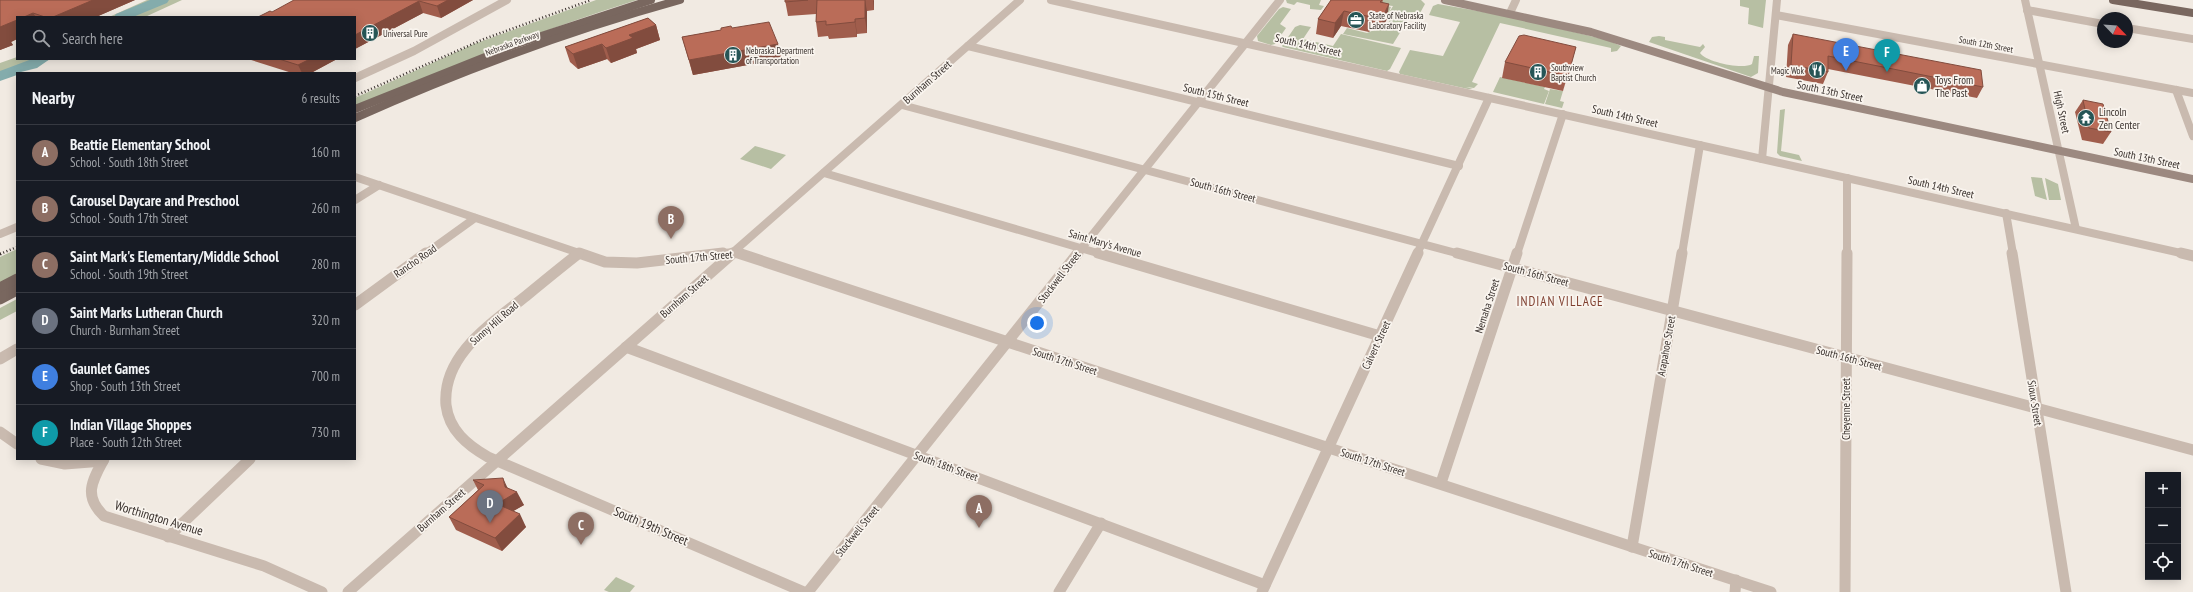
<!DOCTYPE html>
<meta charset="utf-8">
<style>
:root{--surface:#171b24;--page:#242831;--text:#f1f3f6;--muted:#9ea1a6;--line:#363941;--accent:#b45309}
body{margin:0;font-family:"PT Sans Narrow",sans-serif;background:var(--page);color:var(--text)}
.controls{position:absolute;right:12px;bottom:12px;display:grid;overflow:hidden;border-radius:0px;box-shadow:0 2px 10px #0003}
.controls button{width:36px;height:36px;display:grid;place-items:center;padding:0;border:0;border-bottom:1px solid var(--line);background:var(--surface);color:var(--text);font:20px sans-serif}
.compass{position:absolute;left:2097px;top:12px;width:36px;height:36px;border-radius:50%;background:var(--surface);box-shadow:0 2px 10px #0003;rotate:115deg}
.you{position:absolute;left:1037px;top:323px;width:14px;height:14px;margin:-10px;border:3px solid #fff;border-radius:50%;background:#1a73e8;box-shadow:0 0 0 6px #1a73e833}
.badge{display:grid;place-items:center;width:26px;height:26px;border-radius:50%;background:var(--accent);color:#fff;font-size:13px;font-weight:700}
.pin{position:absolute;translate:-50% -33px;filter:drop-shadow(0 1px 2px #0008)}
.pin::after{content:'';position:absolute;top:21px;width:14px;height:12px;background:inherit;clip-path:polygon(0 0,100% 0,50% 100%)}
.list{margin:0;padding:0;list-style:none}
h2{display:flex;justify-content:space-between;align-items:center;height:52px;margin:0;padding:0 16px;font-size:17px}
h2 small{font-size:13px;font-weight:400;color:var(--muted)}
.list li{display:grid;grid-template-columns:26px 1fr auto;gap:12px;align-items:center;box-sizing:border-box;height:56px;padding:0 16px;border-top:1px solid var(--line)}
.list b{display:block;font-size:15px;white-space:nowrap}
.list p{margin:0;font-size:13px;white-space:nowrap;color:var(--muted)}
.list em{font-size:13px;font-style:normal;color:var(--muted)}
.icon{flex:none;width:22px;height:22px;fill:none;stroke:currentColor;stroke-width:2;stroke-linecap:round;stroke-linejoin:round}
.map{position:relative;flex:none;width:2193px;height:592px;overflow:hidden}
.search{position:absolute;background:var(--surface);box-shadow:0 2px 10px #0003;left:16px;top:16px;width:340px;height:44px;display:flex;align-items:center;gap:10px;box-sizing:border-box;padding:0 14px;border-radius:0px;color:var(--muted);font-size:15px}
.panel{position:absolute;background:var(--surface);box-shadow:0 2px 10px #0003;left:16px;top:72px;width:340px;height:388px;border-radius:0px}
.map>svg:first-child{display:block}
.green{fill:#b7bfa3}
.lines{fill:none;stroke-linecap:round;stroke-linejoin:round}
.river{fill:#84acac;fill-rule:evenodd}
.minor-far1{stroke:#c9baaf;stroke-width:8}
.minor{stroke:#c9baaf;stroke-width:11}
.tertiary-far1{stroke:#c9baaf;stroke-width:8}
.tertiary{stroke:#c9baaf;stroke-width:11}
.secondary{stroke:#9c8980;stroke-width:8}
.primary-far1{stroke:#79675f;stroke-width:8}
.primary{stroke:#79675f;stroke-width:11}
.rail-far1{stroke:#38302c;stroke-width:2.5;stroke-dasharray:1 2.5;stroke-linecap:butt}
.rail{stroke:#38302c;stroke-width:3.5;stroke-dasharray:1 3.5;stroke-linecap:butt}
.wall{fill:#a05d4c}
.shaded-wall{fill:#824c3e}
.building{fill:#ba6c58;stroke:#824c3e}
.labels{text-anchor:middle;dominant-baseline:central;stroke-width:3.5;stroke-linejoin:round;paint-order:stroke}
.far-poi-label{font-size:9px;fill:#38302c;stroke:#f9f4ee;text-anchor:start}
.far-street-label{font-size:9px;fill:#38302c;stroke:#f9f4ee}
.street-label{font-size:11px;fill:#38302c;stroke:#f9f4ee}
.poi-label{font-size:11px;fill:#38302c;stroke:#f9f4ee;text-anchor:start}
.quarter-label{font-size:13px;letter-spacing:1px;fill:#7f3e2e;stroke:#f9f4ee}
.near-street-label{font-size:13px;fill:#38302c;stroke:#f9f4ee}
</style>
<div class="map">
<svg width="2193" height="592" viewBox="0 0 2193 592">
<rect width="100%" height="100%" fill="#f1eae2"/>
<g class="green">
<polygon points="147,0 182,0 145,17 109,17"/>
<path d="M596 0H637C541 30 448 68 355 106V98L474 44Z"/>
<polygon points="1286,0 1321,0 1319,5 1324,6 1321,10 1310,9 1310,5 1297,2 1294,5 1287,3"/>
<polygon points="1339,0 1421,0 1425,4 1420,13 1413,12 1411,15 1390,11 1393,6"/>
<polygon points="1740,0 1766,0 1763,28 1748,24 1749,8 1740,6"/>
<polygon points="1438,4 1512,17 1607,40 1621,46 1588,37 1621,46 1617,51 1611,52 1611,48 1500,23 1472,82 1478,84 1474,88 1466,87 1473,89 1468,89 1400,74 1399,72 1410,50 1443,56 1460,22 1429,15 1433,6"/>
<polygon points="1382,5 1391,7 1389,12 1410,16 1404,26 1388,24 1390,19"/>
<polygon points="1283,7 1291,9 1280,24 1286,28 1275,44 1271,45 1258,41 1257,36 1279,9"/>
<polygon points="1300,25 1311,27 1303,39 1333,46 1341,34 1401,48 1390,69 1387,71 1283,47 1282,46 1295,27"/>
<polygon points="1347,28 1367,33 1374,30 1382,30 1387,28 1401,31 1393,44 1343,34"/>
<path d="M1659 36 1665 37V40L1700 47 1703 44 1705 47 1700 53C1706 62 1743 70 1752 64L1754 56H1759L1758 73 1751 77 1649 42 1652 37Z"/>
<polygon points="17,57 17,59 51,59 0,79 0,63"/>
<polygon points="1500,77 1545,87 1544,89 1549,91 1544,104 1493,92"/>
<polygon points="1550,89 1563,91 1560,101 1564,102 1562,108 1545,104"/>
<polygon points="1785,109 1781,151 1799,155 1802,161 1780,156 1777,153 1780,110"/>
<polygon points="755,146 786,155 771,169 740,159"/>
<polygon points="2031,177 2042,178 2047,200 2035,196"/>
<polygon points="2045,178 2058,184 2061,200 2049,200"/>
<polygon points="17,249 17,275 0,284 0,257"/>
<polygon points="17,299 17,311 0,320 0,308"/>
<polygon points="616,577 635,586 630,592 609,592 604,590"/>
</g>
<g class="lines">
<g class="river">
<polygon points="150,0 169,0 167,3 133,17 114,17 116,14"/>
<polygon points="32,59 50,59 37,68 17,73 17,75 0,81 0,71"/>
</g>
<g class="minor-far1">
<polyline points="2025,0 2076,229"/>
<polyline points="2027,10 2103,24"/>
<polyline points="1510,13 1516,0"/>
<polyline points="1776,15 2193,93"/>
<polyline points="2127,28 2193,39"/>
<polyline points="968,46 1459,166"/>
<polyline points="355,78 414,51 507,0"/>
<polyline points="2176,90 2193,136"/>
<polyline points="902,105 1460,254"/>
<polyline points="1762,159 2185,254"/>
<polyline points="824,173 1101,254"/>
<polyline points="355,177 582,254"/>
<polyline points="355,200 379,185"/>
<polyline points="2006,213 2013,254"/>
<polyline points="0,234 17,227"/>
<polyline points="425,254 475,218"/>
<polyline points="714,254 734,252 741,254"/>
<polyline points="731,254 1020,0"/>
<polyline points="1077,254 1280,0"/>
<polyline points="1517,254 1563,114"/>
<polyline points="1682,254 1700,145"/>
<polyline points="1847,254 1847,178"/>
</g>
<g class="minor">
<polyline points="579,253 605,262 637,263 723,253"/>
<polyline points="738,253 1329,448"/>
<polyline points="1098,253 1380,336"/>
<polyline points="1457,253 2193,450"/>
<polyline points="2012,253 2066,592"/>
<polyline points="2181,253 2193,256"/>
<path d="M578 254C560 268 543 282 526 296 491 324 442 355 446 405 449 430 467 445 488 457L804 592"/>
<polyline points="355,305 426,253"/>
<polyline points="626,347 1265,585"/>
<polyline points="0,359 17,349"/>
<polyline points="0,432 17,444"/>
<polyline points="41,459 65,464 103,461"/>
<path d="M104 459C92 481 83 496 104 516L264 566 322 592"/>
<polyline points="1441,483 1517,253"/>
<polyline points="168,537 250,459"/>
<polyline points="1632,547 1682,253"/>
<polyline points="348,592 733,253"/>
<polyline points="808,592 1078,253"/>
<polyline points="1059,592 1101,523"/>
<polyline points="1735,592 1736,580"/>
<polyline points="1845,592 1847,253"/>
</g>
<g class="tertiary-far1">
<polyline points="1051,0 1762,159 1777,0"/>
<polyline points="1417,254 1489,98"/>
</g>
<g class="tertiary">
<polyline points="1329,448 1771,592"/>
<polyline points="1262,592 1418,253"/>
</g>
<polyline class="secondary" points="1445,0 1591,32 1783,92 2193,179"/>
<g class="primary-far1">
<polyline points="2113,0 2193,13"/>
<polyline points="355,109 520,43 651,0"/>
<path d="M355 118C461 71 568 31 680 0"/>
</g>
<g class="primary">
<polyline points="0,288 17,279"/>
<polyline points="0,299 17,290"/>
</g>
<g class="rail-far1">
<polyline points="355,96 484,39 591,0"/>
<polyline points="0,254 17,247"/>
</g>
<polyline class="rail" points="0,254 2,253"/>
</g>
<g class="wall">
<polygon points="0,0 135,0 96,17 17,17 17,39 11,42 13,45 0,50"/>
<polygon points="294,0 473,0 441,18 423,13 355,49 355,17"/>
<polygon points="785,0 874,0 874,10 867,11 867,33 857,34 857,37 829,39 828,36 818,37 816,22 816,14 788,16"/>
<polygon points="1331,0 1383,0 1382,3 1387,19 1381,29 1372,27 1369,32 1341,26 1333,38 1316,34 1318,19"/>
<polygon points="648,18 656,25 660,40 636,49 637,53 611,63 607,59 578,69 570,62 565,47"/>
<polygon points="732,28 778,44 781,59 693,75 682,37"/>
<polygon points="1793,34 1983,87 1977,98 1828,69 1828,72 1823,84 1786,77 1788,45"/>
<polygon points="1576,47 1563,91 1502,78 1505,62"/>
<polygon points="248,59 337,59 311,73 292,73"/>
<polygon points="2083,100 2111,132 2103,144 2082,140 2075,112"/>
<polygon points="473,480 508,488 524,505 513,511 526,527 502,551 456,530 449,517 478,490"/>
</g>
<g class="shaded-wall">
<polygon points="93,0 135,0 96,17 53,17"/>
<polygon points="448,0 473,0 441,18 437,6"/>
<polygon points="865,0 867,11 867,33 865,18"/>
<polygon points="873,0 874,1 874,10"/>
<polygon points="419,1 423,13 355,49 355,35"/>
<polygon points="1389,4 1387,19 1381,29 1384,14"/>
<polygon points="1344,11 1341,26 1333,38 1335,23"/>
<polygon points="1374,12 1372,27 1369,32 1371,17"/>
<polygon points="33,13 36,17 24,17"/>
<polygon points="855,19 857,34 857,37 855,22"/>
<polygon points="17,20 17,39 11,42 13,45 0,50 0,27"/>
<polygon points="656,25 660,40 636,49 637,53 611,63 606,48 629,35"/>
<polygon points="602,44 607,59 578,69 573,54"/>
<polygon points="778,44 781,59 693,75 689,60"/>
<polygon points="310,59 337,59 311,73 302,73 298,65"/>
<polygon points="503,478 509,491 517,492 524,505 503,517 497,504 505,487"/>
<polygon points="520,514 526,527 502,551 495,538"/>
</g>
<g class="building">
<polygon points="0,0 93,0 53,17 45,17 33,13 24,17 17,17 17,20 0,27"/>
<polygon points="294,0 448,0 437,6 419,1 355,35 355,17 258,17 270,11 272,12"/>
<polygon points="785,0 808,0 785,2"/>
<polygon points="817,0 865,0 865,18 855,19 855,22 826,25 826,21 816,22"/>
<polygon points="1331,0 1382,0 1380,2 1389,4 1384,14 1374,12 1371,17 1344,11 1335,23 1318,19"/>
<polygon points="648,18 656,25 629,35 633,38 606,48 602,44 573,54 565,47"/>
<polygon points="769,22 778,44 689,60 682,37 721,30 721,28 731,26 732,28"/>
<polygon points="1793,34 1981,70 1983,87 1828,56 1828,72 1791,65"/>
<polygon points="1524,35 1576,47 1568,76 1505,62 1519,36"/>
<polygon points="279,59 310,59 298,65"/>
<polygon points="2083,100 2103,104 2111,132 2089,128"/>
<polygon points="503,478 505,487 517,492 497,504 520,514 495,538 449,517 484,485 473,480"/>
</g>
<defs>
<g id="office-disc" transform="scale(0.9)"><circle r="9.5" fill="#265556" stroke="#f9f4ee"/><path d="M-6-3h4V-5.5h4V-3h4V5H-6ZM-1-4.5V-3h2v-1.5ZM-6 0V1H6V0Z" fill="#fff"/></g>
<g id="building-disc" transform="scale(0.9)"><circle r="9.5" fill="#265556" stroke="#f9f4ee"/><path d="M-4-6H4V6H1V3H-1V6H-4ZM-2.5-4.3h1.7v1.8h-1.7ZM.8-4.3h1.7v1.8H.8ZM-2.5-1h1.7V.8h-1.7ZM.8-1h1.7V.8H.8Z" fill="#fff"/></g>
<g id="restaurant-disc" transform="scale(0.9)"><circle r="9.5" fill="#265556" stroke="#f9f4ee"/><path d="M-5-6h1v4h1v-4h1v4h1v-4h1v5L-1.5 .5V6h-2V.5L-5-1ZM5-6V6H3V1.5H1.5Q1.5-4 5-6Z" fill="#fff"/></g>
<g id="shop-disc" transform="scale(0.9)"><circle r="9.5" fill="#265556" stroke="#f9f4ee"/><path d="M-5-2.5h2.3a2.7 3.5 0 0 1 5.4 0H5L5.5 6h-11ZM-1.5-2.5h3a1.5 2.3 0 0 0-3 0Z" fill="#fff"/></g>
<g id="temple-disc" transform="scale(0.9)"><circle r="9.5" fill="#265556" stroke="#f9f4ee"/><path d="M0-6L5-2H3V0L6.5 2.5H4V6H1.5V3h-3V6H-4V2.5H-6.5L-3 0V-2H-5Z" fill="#fff"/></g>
</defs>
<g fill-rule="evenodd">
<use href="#office-disc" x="1356" y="20"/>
<use href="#building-disc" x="370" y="33"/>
<use href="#building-disc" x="733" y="55"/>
<use href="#restaurant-disc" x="1817" y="70"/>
<use href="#building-disc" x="1538" y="72"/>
<use href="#shop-disc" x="1922" y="86"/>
<use href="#temple-disc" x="2086" y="118"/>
</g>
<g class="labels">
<g class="far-poi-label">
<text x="1369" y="15">State of Nebraska<tspan x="1369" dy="10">Laboratory Facility</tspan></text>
<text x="383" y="33">Universal Pure</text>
<text x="746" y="50">Nebraska Department<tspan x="746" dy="10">of Transportation</tspan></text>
<text x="1551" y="67">Southview<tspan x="1551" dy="10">Baptist Church</tspan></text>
<text x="1804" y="70" text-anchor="end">Magic Wok</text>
</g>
<g class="far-street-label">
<text transform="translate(512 43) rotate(-20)">Nebraska Parkway</text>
<text transform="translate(1986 44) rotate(11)">South 12th Street</text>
</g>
<g class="street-label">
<text transform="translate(1308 45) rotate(13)">South 14th Street</text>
<text transform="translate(927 82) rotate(-41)">Burnham Street</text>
<text transform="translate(1830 91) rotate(12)">South 13th Street</text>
<text transform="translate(1216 95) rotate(14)">South 15th Street</text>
<text transform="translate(2062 112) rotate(78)">High Street</text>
<text transform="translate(1625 116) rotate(13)">South 14th Street</text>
<text transform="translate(2147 158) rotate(12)">South 13th Street</text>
<text transform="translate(1941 187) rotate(13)">South 14th Street</text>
<text transform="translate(1223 190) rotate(15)">South 16th Street</text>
<text transform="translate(1105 243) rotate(16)">Saint Mary's Avenue</text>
<text transform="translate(699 257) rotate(-5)">South 17th Street</text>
<text transform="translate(415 261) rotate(-35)">Rancho Road</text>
<text transform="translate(1536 274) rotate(15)">South 16th Street</text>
<text transform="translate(1059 277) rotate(-52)">Stockwell Street</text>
<text transform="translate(684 296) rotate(-41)">Burnham Street</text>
<text transform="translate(1487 306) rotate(-72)">Nemaha Street</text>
<text transform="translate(494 323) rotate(-41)">Sunny Hill Road</text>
<text transform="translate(1376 345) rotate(-65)">Calvert Street</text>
<text transform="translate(1666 346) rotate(-80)">Arapahoe Street</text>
<text transform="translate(1849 358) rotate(15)">South 16th Street</text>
<text transform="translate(1065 361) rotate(18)">South 17th Street</text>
<text transform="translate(2035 403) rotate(81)">Sioux Street</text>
<text transform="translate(1846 409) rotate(-90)">Cheyenne Street</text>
<text transform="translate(1373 462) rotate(18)">South 17th Street</text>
<text transform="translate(946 466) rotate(20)">South 18th Street</text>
<text transform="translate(441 510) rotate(-41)">Burnham Street</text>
<text transform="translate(857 531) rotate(-51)">Stockwell Street</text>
<text transform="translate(1681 563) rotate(18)">South 17th Street</text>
</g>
<g class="poi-label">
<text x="1935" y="80">Toys From<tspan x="1935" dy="13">The Past</tspan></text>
<text x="2099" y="112">Lincoln<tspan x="2099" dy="13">Zen Center</tspan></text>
</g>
<g class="quarter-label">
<text x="1560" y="301">INDIAN VILLAGE</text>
</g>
<g class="near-street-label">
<text transform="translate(159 518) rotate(17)">Worthington Avenue</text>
<text transform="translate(651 526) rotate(23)">South 19th Street</text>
</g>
</g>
</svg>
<div class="controls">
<button>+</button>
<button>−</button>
<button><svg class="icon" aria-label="locate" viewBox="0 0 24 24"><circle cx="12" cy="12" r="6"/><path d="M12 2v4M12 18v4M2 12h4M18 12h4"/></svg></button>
</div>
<svg class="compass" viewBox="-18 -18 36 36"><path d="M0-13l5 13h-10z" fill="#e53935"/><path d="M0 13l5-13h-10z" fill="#9ea1a6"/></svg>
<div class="you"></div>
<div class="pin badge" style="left:979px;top:528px;background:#8d6e63">A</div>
<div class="pin badge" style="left:671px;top:239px;background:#8d6e63">B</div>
<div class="pin badge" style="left:581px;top:545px;background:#8d6e63">C</div>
<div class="pin badge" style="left:490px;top:523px;background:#6b7280">D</div>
<div class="pin badge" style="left:1846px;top:71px;background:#3f7fe0">E</div>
<div class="pin badge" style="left:1887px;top:72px;background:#0f9aa8">F</div>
<div class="search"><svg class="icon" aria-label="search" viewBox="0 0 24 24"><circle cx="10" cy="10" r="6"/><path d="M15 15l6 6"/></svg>Search here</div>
<section class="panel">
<h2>Nearby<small>6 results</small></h2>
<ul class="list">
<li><span class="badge" style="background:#8d6e63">A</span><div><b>Beattie Elementary School</b><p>School · South 18th Street</p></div><em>160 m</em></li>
<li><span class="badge" style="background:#8d6e63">B</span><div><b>Carousel Daycare and Preschool</b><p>School · South 17th Street</p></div><em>260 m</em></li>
<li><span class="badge" style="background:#8d6e63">C</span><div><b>Saint Mark's Elementary/Middle School</b><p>School · South 19th Street</p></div><em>280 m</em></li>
<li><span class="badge" style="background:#6b7280">D</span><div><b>Saint Marks Lutheran Church</b><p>Church · Burnham Street</p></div><em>320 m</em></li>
<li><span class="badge" style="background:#3f7fe0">E</span><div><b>Gaunlet Games</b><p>Shop · South 13th Street</p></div><em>700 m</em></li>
<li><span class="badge" style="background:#0f9aa8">F</span><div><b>Indian Village Shoppes</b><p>Place · South 12th Street</p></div><em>730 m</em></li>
</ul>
</section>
</div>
